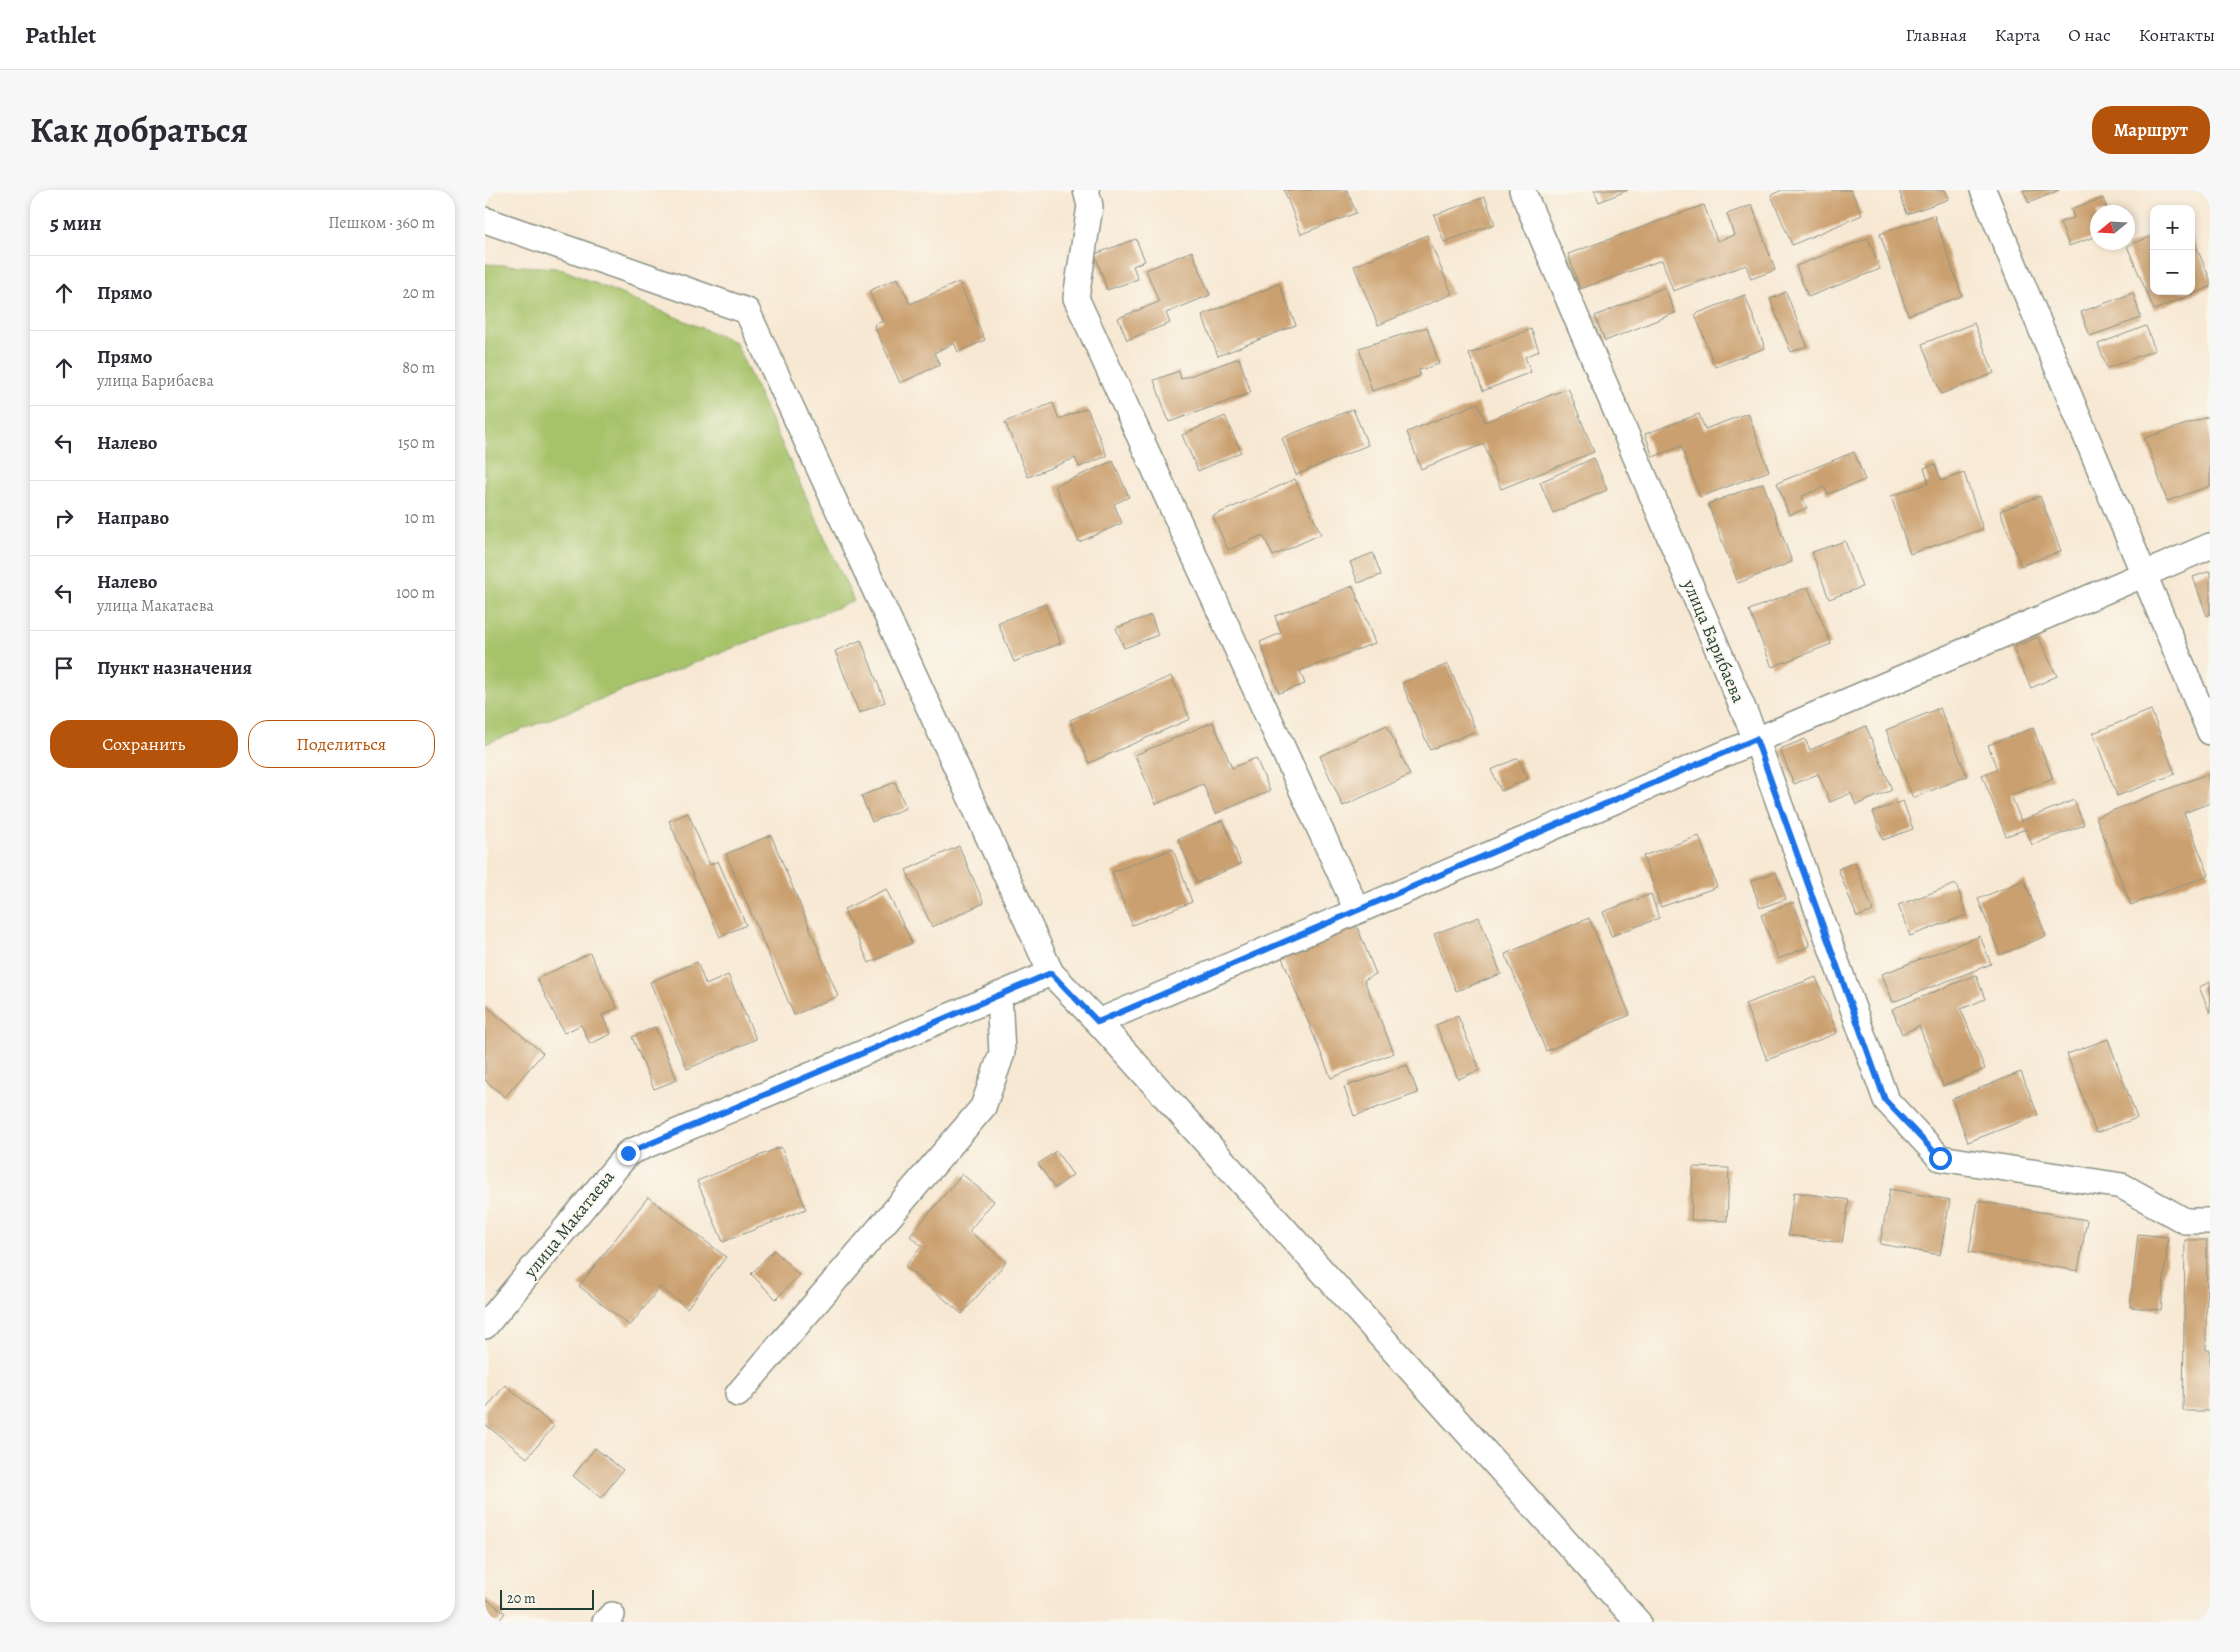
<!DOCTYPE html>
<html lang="ru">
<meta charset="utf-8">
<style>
:root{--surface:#fff;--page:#f7f7f7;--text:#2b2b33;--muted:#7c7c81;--line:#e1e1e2;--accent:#b45309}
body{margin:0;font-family:Alegreya,serif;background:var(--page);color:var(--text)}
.controls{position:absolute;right:15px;top:15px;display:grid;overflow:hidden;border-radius:10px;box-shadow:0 2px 8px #0003}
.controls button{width:45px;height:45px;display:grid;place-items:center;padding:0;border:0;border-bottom:1px solid var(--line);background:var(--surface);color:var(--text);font:25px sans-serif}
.compass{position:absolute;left:1605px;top:15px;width:45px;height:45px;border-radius:50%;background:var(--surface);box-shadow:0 2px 8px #0003;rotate:252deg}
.scale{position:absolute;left:15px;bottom:12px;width:94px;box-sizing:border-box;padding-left:5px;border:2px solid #1f3d34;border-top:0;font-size:14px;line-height:18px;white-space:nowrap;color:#1f3d34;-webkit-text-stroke:4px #fbf7ec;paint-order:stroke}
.stop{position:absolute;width:15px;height:15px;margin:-11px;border:4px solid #1a73e8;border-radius:50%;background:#fff}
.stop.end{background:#1a73e8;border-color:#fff;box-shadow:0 1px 5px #0008}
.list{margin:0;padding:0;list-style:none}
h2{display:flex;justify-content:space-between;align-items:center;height:65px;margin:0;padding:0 20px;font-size:21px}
h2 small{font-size:16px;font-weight:400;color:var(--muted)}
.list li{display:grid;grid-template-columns:32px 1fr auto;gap:15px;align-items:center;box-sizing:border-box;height:75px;padding:0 20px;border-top:1px solid var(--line)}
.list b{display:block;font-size:19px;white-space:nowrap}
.list p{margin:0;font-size:16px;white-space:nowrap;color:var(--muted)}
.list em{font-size:16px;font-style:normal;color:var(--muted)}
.actions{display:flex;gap:10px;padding:15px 20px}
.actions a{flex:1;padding:11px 0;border:1px solid var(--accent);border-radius:20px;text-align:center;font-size:18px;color:var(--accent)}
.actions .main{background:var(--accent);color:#fff}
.icon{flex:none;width:28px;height:28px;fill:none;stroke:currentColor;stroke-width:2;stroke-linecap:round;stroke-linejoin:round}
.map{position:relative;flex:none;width:1725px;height:1432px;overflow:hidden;border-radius:20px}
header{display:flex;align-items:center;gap:30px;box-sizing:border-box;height:70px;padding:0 25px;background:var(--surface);border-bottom:1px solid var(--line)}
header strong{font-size:24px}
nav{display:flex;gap:28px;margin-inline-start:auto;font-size:18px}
.intro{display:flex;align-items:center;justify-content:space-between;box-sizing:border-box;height:120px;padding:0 30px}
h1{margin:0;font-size:35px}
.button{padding:12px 22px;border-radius:20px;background:var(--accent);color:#fff;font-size:18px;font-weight:700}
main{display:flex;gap:30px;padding:0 30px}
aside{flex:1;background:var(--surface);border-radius:20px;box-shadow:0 2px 8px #0003}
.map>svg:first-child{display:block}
.green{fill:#a7c36a;stroke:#63804f}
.building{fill:#cba070}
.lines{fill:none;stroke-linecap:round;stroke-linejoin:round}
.minor-casing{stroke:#8b9284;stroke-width:28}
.minor{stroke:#fff;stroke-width:25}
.route{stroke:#1a73e8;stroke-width:6}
.labels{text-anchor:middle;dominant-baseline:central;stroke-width:4;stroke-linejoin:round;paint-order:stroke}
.street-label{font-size:18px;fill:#1f3d34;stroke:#fbf7ec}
</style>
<header>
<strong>Pathlet</strong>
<nav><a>Главная</a><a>Карта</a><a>О нас</a><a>Контакты</a></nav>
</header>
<div class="intro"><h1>Как добраться</h1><a class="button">Маршрут</a></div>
<main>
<aside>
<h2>5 мин<small>Пешком · 360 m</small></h2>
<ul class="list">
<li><svg class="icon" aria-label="ahead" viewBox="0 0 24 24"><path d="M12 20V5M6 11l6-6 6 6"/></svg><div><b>Прямо</b></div><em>20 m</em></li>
<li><svg class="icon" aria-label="ahead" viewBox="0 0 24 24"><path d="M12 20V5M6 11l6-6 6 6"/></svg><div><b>Прямо</b><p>улица Барибаева</p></div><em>80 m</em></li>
<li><svg class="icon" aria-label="left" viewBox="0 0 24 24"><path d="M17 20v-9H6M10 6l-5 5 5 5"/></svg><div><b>Налево</b></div><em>150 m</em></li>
<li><svg class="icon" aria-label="right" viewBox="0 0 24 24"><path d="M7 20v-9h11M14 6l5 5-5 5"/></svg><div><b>Направо</b></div><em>10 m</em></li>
<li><svg class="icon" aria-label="left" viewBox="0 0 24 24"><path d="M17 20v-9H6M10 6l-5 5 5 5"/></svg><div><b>Налево</b><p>улица Макатаева</p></div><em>100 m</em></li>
<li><svg class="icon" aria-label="arrive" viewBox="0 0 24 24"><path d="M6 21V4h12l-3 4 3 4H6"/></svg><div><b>Пункт назначения</b></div></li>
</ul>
<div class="actions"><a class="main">Сохранить</a><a>Поделиться</a></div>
</aside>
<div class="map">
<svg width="1725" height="1432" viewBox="0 0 1725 1432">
<rect width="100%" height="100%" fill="#fbf7ec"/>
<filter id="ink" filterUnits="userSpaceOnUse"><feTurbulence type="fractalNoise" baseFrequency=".02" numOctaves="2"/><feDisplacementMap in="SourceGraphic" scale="10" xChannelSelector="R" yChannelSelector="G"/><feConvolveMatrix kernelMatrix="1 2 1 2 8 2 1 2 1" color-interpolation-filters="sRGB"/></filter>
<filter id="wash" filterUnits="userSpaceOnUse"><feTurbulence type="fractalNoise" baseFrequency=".0096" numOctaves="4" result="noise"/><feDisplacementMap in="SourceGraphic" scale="20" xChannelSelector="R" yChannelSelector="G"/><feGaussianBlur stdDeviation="1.12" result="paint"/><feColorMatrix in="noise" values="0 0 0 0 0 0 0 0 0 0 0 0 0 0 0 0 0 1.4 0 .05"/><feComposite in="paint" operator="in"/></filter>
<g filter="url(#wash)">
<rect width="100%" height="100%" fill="#f7e8d3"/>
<polygon class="green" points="0,74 74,78 250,152 369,411 0,554"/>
<g id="blocks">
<g class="building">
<polygon points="799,0 862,0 871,23 816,44"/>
<polygon points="1109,0 1143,0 1114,12"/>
<polygon points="1297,0 1366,0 1377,25 1307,55 1286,5"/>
<polygon points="1414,0 1460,0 1464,9 1422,24"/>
<polygon points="1538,0 1574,0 1544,13"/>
<polygon points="1000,7 1010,34 959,52 949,25"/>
<polygon points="1618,8 1623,22 1612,22 1612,46 1584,56 1575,32 1589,28 1586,19"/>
<polygon points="1219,15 1232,51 1249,45 1242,24 1267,15 1290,80 1266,89 1261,75 1188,101 1177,70 1095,99 1083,64"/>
<polygon points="1449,25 1477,106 1423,125 1395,44"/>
<polygon points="1706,44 1725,89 1725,97 1669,120 1642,56 1669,45 1669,101 1706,101"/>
<polygon points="942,45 967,104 893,135 869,76"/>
<polygon points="1383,48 1395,79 1323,107 1311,76"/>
<polygon points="651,49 660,71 648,76 653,89 622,100 610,64"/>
<polygon points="707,61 725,105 681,123 685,133 642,150 633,128 674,112 661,80"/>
<polygon points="413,88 425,114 474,92 500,150 473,162 469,153 449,163 455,175 415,193 389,135 398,131 384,101"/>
<polygon points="794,94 811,135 733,166 717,125"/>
<polygon points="1180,97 1190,123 1120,151 1110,126"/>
<polygon points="1301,102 1322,156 1306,162 1285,109"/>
<polygon points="1648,103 1656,128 1605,146 1596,122"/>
<polygon points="1260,105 1280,158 1230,177 1210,124"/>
<polygon points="1489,133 1509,183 1456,204 1437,154"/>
<polygon points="1661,136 1670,160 1622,178 1613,154"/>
<polygon points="942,137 954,174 934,180 935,186 887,201 874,158"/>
<polygon points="1046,139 1054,161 1040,167 1046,182 998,201 984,164"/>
<polygon points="754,168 766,203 684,232 669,190 694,181 696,189"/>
<polygon points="1083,198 1109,262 1016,299 999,254 936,279 922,242 993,213 1000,232"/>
<polygon points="568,213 574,229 602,218 622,266 594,277 590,268 543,287 520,232"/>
<polygon points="868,219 883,255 811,285 797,248"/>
<polygon points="1263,223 1284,281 1215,307 1196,256 1168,267 1160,244 1214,224 1220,239"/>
<polygon points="740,226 756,262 713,281 697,245"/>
<polygon points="1725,226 1725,296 1682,311 1660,248"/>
<polygon points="1369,262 1380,290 1343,304 1339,297 1317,306 1322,318 1304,325 1292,293"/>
<polygon points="1109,268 1122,300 1068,323 1055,292"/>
<polygon points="628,271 644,307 629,314 637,333 594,352 570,296"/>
<polygon points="1450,274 1456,291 1479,283 1498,339 1425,364 1406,306 1444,293 1439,278"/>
<polygon points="810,289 836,344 788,366 778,345 743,360 728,326"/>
<polygon points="1278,293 1307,372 1253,393 1223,314"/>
<polygon points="1555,306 1576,361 1536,376 1515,321"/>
<polygon points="1360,351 1377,397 1344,409 1327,362"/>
<polygon points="888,363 896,385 873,393 865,372"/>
<polygon points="1725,381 1725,424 1722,426 1708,387"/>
<polygon points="868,396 890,453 815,481 820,494 794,503 775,452 796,443 790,426"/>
<polygon points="1323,397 1346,454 1287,477 1264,420"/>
<polygon points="560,414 576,453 529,472 513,433"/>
<polygon points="666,425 673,445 639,458 631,438"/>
<polygon points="1553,447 1572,486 1546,498 1528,458"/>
<polygon points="376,450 400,512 374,523 350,461"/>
<polygon points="963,474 991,541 945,560 917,493"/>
<polygon points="686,486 705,529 604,573 585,530"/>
<polygon points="1455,518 1482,586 1428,608 1401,540"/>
<polygon points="1666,520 1690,584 1632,606 1608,543"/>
<polygon points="728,532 747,578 771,568 785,601 730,624 718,594 671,614 650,565"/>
<polygon points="902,535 925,585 858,616 835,566"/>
<polygon points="1381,536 1407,600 1371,615 1366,603 1345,612 1333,584 1309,594 1295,559 1320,549 1325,560"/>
<polygon points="1548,538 1568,589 1526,605 1536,631 1589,610 1599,635 1547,655 1541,639 1521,646 1497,585 1512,579 1503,555"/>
<polygon points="1033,568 1043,589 1016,601 1006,580"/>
<polygon points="1722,584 1725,593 1725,613 1699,623 1724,685 1646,715 1611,627"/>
<polygon points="410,592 421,618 387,632 376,606"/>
<polygon points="1418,611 1428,639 1398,650 1388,622"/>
<polygon points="203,623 225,675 233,671 261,735 235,747 184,631"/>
<polygon points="738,630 756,674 712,693 693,649"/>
<polygon points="286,645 353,806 309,825 241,664"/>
<polygon points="1214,646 1232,697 1176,717 1158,666"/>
<polygon points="474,656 499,713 447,737 421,680"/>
<polygon points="688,659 707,712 647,735 627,682"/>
<polygon points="1370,672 1388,721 1372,727 1353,679"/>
<polygon points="1291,682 1301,709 1275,718 1266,691"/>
<polygon points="1539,690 1561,746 1515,765 1493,709"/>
<polygon points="1471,694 1482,725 1425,746 1413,715"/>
<polygon points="401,699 427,753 384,773 359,719"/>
<polygon points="1166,704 1174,728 1126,746 1118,722"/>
<polygon points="1308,712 1325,756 1293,769 1276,725"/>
<polygon points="994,727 1016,784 971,801 949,744"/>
<polygon points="1104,728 1145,825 1061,861 1020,764"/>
<polygon points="871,734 891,784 879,790 909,863 846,888 796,765"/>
<polygon points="1495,746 1506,774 1408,812 1397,784"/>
<polygon points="105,763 132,818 117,825 126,844 105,854 96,835 79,843 52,789"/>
<polygon points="212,772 221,795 243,785 271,849 202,879 165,792"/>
<polygon points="1491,785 1500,809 1476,819 1500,879 1458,896 1434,836 1417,844 1407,819"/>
<polygon points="1331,787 1352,843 1282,870 1260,814"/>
<polygon points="1725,792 1725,823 1714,797"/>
<polygon points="0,815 58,863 20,907 0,890"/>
<polygon points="973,826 995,880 973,889 951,835"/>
<polygon points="170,837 192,890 169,899 147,847"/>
<polygon points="1623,849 1652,928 1611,943 1582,864"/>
<polygon points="922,875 933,903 869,926 859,897"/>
<polygon points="1536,882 1553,925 1483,952 1467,909"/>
<polygon points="296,957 321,1019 238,1052 212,991"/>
<polygon points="571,961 588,985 570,998 553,974"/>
<polygon points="1208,977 1244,978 1242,1031 1206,1030"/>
<polygon points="477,984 509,1011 484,1041 521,1072 477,1124 420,1076 437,1056 425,1046"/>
<polygon points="1405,999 1465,1010 1455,1065 1395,1054"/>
<polygon points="1309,1002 1364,1010 1357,1053 1303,1045"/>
<polygon points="163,1007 241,1067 202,1118 175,1097 145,1136 94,1096"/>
<polygon points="1493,1011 1602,1030 1593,1081 1484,1062"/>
<polygon points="1653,1044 1683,1047 1676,1120 1645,1117"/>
<polygon points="1700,1050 1722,1050 1721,1160 1725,1160 1725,1221 1698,1221"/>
<polygon points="289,1060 314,1085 291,1109 266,1084"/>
<polygon points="20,1195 69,1236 42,1268 0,1234 0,1220"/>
<polygon points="110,1258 138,1280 116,1308 88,1286"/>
<polygon points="0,1408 20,1423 13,1432 0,1432"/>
</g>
</g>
</g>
<g filter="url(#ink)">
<use href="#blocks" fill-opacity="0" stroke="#8b9284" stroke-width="1"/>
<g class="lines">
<g class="minor-casing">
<g id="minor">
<polyline points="601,0 605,16 591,108 872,720"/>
<polyline points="1037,0 1271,549 1401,910 1455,968 1637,996 1700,1031 1725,1031"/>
<polyline points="1498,0 1725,542"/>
<polyline points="0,30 262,121 566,783 613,832 1153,1432"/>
<polyline points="613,832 1725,356"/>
<polyline points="0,1136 143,963 566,783"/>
<polyline points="253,1204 498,917 517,863 514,805"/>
<polyline points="120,1432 127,1425"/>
</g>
</g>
<use href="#minor" class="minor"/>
</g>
</g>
<g class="lines" filter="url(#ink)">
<polyline class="route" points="143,963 566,783 613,832 1271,549 1400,910 1455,968"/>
</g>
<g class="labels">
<g class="street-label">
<text transform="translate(1229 451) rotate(67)">улица Барибаева</text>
<text transform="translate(84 1034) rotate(-51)">улица Макатаева</text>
</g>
</g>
</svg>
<div class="controls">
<button>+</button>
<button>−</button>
</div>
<svg class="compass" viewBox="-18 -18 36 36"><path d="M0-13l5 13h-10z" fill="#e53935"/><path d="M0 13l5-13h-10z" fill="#7c7c81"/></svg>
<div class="scale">20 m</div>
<div class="stop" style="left:1455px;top:968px"></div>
<div class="stop end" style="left:143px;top:963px"></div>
</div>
</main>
